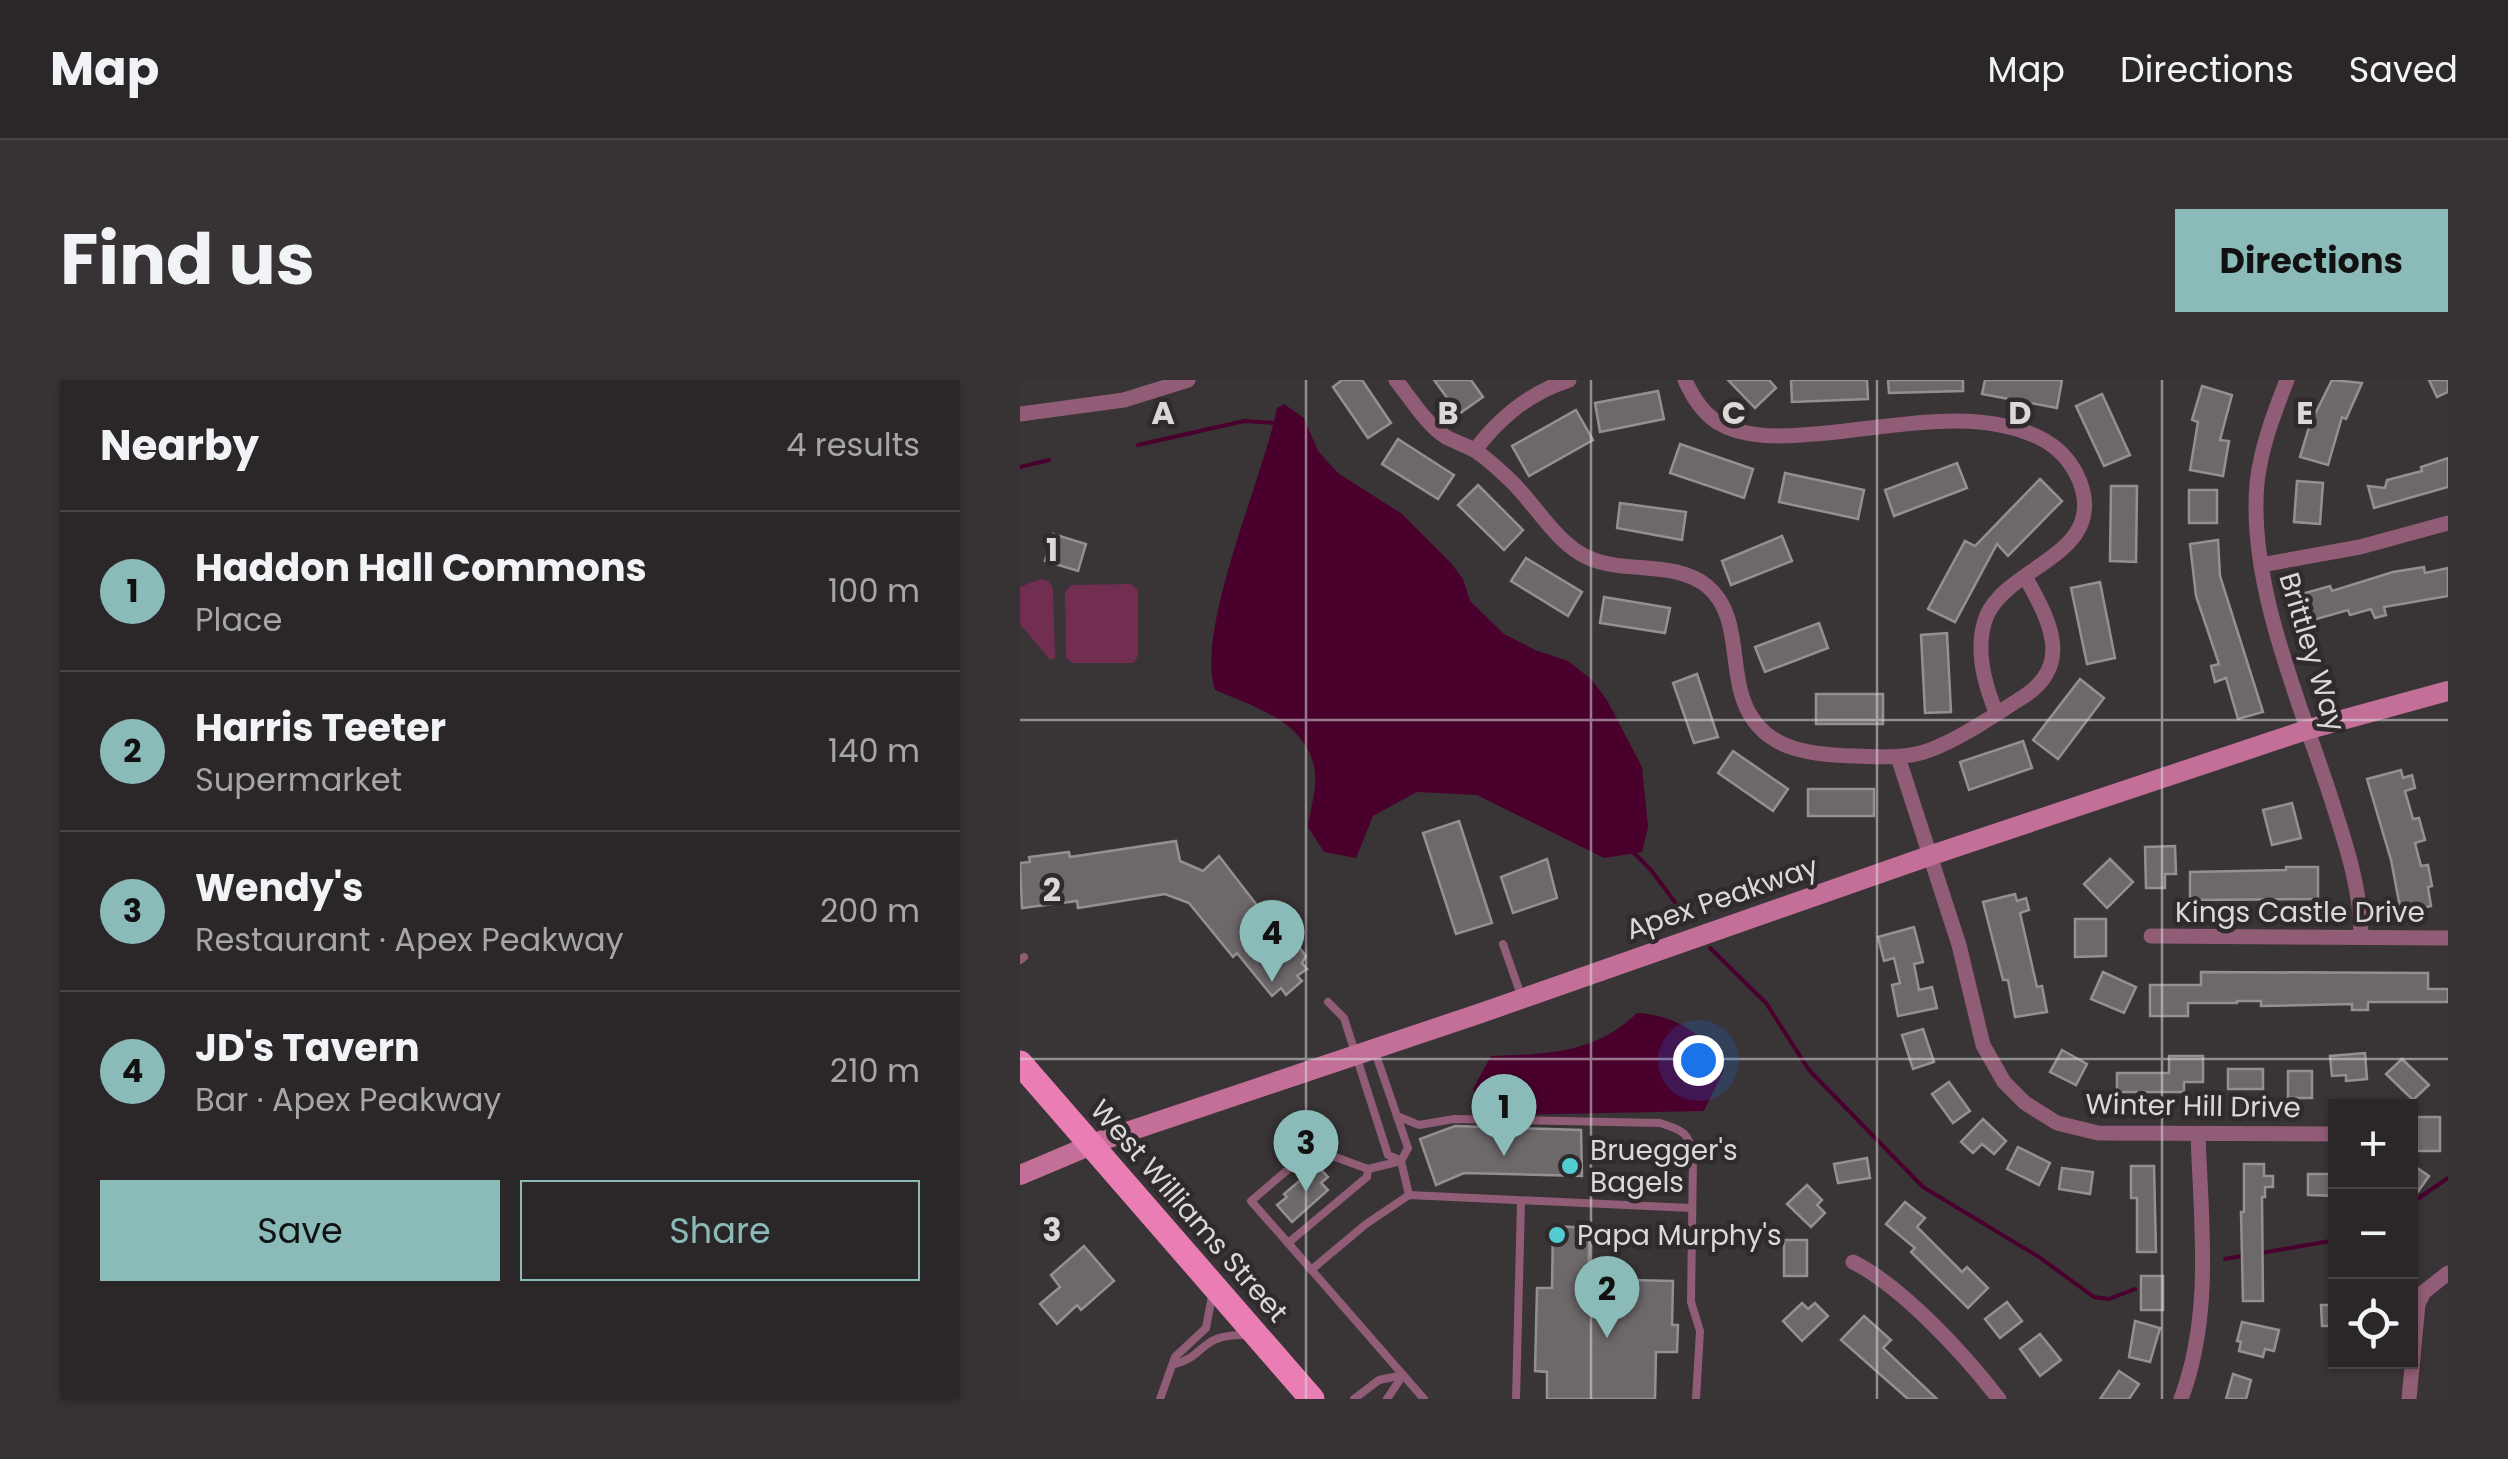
<!DOCTYPE html>
<meta charset="utf-8">
<style>
:root{--surface:#2b2728;--page:#373334;--text:#f1f3f6;--muted:#a6a5a8;--line:#474445;--accent:#8bbbb9}
body{margin:0;font-family:Poppins,sans-serif;background:var(--page);color:var(--text)}
.controls{position:absolute;right:30px;bottom:30px;display:grid;overflow:hidden;border-radius:0px;box-shadow:0 2px 8px #0004}
.controls button{width:90px;height:90px;display:grid;place-items:center;padding:0;border:0;border-bottom:2px solid var(--line);background:var(--surface);color:var(--text);font:50px sans-serif}
.you{position:absolute;left:678px;top:680px;width:35px;height:35px;margin:-25px;border:8px solid #fff;border-radius:50%;background:#1a73e8;box-shadow:0 0 0 15px #1a73e833}
.badge{display:grid;place-items:center;width:65px;height:65px;border-radius:50%;background:var(--accent);color:#111;font-size:32px;font-weight:700}
.pin{position:absolute;translate:-50% -82px;filter:drop-shadow(0 2px 5px #0008)}
.pin::after{content:'';position:absolute;top:52px;width:35px;height:30px;background:inherit;clip-path:polygon(0 0,100% 0,50% 100%)}
.list{margin:0;padding:0;list-style:none}
h2{display:flex;justify-content:space-between;align-items:center;height:130px;margin:0;padding:0 40px;font-size:42px}
h2 small{font-size:32px;font-weight:400;color:var(--muted)}
.list li{display:grid;grid-template-columns:65px 1fr auto;gap:30px;align-items:center;box-sizing:border-box;height:160px;padding:0 40px;border-top:2px solid var(--line)}
.list b{display:block;font-size:38px;white-space:nowrap}
.list p{margin:0;font-size:32px;white-space:nowrap;color:var(--muted)}
.list em{font-size:32px;font-style:normal;color:var(--muted)}
.actions{display:flex;gap:20px;padding:30px 40px}
.actions a{flex:1;padding:22px 0;border:2px solid var(--accent);border-radius:0px;text-align:center;font-size:35px;color:var(--accent)}
.actions .main{background:var(--accent);color:#111}
.icon{flex:none;width:55px;height:55px;fill:none;stroke:currentColor;stroke-width:2;stroke-linecap:round;stroke-linejoin:round}
.map{position:relative;flex:none;width:1428px;height:1019px;overflow:hidden;border-radius:0px}
header{display:flex;align-items:center;gap:60px;box-sizing:border-box;height:140px;padding:0 50px;background:var(--surface);border-bottom:2px solid var(--line)}
header strong{font-size:48px}
nav{display:flex;gap:55px;margin-inline-start:auto;font-size:35px}
.intro{display:flex;align-items:center;justify-content:space-between;box-sizing:border-box;height:240px;padding:0 60px}
h1{margin:0;font-size:70px}
.button{padding:25px 45px;border-radius:0px;background:var(--accent);color:#111;font-size:35px;font-weight:700}
main{display:flex;gap:60px;padding:0 60px}
aside{flex:1;background:var(--surface);border-radius:0px;box-shadow:0 2px 8px #0004}
.map>svg:first-child{display:block}
.green{fill:#712e50}
.water{fill:#4a002d}
.lines{fill:none;stroke-linecap:round;stroke-linejoin:round}
.stream{stroke:#4a002d;stroke-width:4}
.building{fill:#6d686a;stroke:#958f91;stroke-width:2.5}
.lane{stroke:#915c75;stroke-width:8}
.street{stroke:#915c75;stroke-width:15}
.secondary{stroke:#c36f98;stroke-width:20}
.primary{stroke:#ea7db3;stroke-width:25}
.grid{fill:none;stroke:#dbd8d9;stroke-width:2.5;stroke-opacity:0.55}
.poi-dot{fill:#51ccd3;stroke:#2f2a2c;stroke-width:4}
.labels{text-anchor:middle;dominant-baseline:central;stroke-width:9;stroke-linejoin:round;paint-order:stroke}
.street-label{font-size:28px;fill:#dbd8d9;stroke:#2f2a2c}
.poi-label{font-size:28px;fill:#dbd8d9;stroke:#2f2a2c;text-anchor:start}
.grid-label{font-size:32px;text-anchor:middle;font-weight:bold;fill:#dbd8d9;stroke:#2f2a2c;stroke-width:9;stroke-linejoin:round;paint-order:stroke}
</style>
<header>
<strong>Map</strong>
<nav><a>Map</a><a>Directions</a><a>Saved</a></nav>
</header>
<div class="intro"><h1>Find us</h1><a class="button">Directions</a></div>
<main>
<aside>
<h2>Nearby<small>4 results</small></h2>
<ul class="list">
<li><span class="badge">1</span><div><b>Haddon Hall Commons</b><p>Place</p></div><em>100 m</em></li>
<li><span class="badge">2</span><div><b>Harris Teeter</b><p>Supermarket</p></div><em>140 m</em></li>
<li><span class="badge">3</span><div><b>Wendy's</b><p>Restaurant · Apex Peakway</p></div><em>200 m</em></li>
<li><span class="badge">4</span><div><b>JD's Tavern</b><p>Bar · Apex Peakway</p></div><em>210 m</em></li>
</ul>
<div class="actions"><a class="main">Save</a><a>Share</a></div>
</aside>
<div class="map">
<svg width="1428" height="1019" viewBox="0 0 1428 1019">
<rect width="100%" height="100%" fill="#393436"/>
<g class="green">
<polygon points="20,199 28,201 33,208 35,278 30,280 0,244 0,207"/>
<polygon points="111,204 118,210 118,276 113,283 52,283 46,278 45,212 51,205"/>
</g>
<g class="water">
<path d="M264 24 284 38 298 71 318 93 382 134 431 183 443 199 450 221 484 254 515 270 548 281 571 299 587 320 622 387 628 447 622 472 584 478 457 415 397 412 353 436 336 478 304 472 288 447C290 430 297 409 295 392 288 342 235 327 195 310 175 248 244 96 257 28Z"/>
<path d="M617 633C656 635 687 655 704 690L684 731 487 735 463 726 453 709 471 676C527 674 575 674 617 633Z"/>
</g>
<g class="lines">
<g class="stream">
<polyline points="118,65 224,41 254,43"/>
<polyline points="0,87 29,80"/>
<polyline points="612,471 631,490 666,537"/>
<polyline points="690,568 746,623 789,690 903,807 1019,877 1074,917 1089,919 1115,909"/>
<polyline points="1390,824 1428,798"/>
<polyline points="1241,873 1316,860"/>
<polyline points="1205,879 1227,875"/>
</g>
</g>
<g class="building">
<polygon points="322,0 342,0 371,43 348,58 313,7"/>
<polygon points="414,0 451,0 463,17 439,34"/>
<polygon points="708,0 749,0 756,8 735,28"/>
<polygon points="771,0 847,0 848,19 772,22"/>
<polygon points="868,0 943,0 943,11 869,13"/>
<polygon points="965,0 1042,0 1037,28 962,14"/>
<polygon points="1312,0 1342,3 1326,39 1322,37 1308,85 1280,77 1290,44"/>
<polygon points="1409,0 1428,0 1428,12 1417,17"/>
<polygon points="1182,6 1212,15 1200,60 1209,61 1203,96 1170,90 1178,42 1172,40"/>
<polygon points="638,11 644,39 580,52 575,23"/>
<polygon points="1082,14 1110,75 1084,86 1056,26"/>
<polygon points="556,30 573,60 509,96 492,66"/>
<polygon points="378,59 434,95 418,119 362,84"/>
<polygon points="660,64 733,89 724,118 650,93"/>
<polygon points="1428,78 1428,107 1354,128 1348,106 1365,108 1367,100 1402,91 1401,87"/>
<polygon points="937,83 947,108 874,136 865,110"/>
<polygon points="765,93 844,110 838,139 759,122"/>
<polygon points="1020,99 1042,121 988,176 977,164 935,242 908,229 945,161 955,166"/>
<polygon points="1277,101 1303,103 1300,144 1274,142"/>
<polygon points="458,105 503,150 484,170 438,125"/>
<polygon points="1091,106 1117,106 1116,182 1090,181"/>
<rect x="1169" y="110" width="28" height="33"/>
<polygon points="600,123 666,132 662,160 597,148"/>
<polygon points="33,154 66,164 58,191 25,181"/>
<polygon points="762,156 772,181 711,205 702,181"/>
<polygon points="1198,160 1200,196 1243,332 1218,339 1206,298 1195,302 1191,286 1199,284 1176,216 1170,164"/>
<polygon points="506,178 562,212 548,236 491,201"/>
<polygon points="1404,187 1405,193 1428,188 1428,216 1364,227 1366,235 1355,238 1351,229 1330,235 1328,230 1286,242 1278,215 1310,206 1312,211 1373,192"/>
<polygon points="1080,202 1095,278 1067,284 1051,208"/>
<polygon points="584,217 650,228 645,253 580,243"/>
<polygon points="799,243 808,268 745,292 735,267"/>
<polygon points="927,253 931,332 905,333 901,255"/>
<polygon points="677,294 698,357 674,363 653,303"/>
<polygon points="1060,299 1084,318 1038,379 1013,360"/>
<rect x="796" y="314" width="67" height="30"/>
<polygon points="1003,361 1012,388 949,410 940,382"/>
<polygon points="713,371 768,409 753,431 698,393"/>
<polygon points="1381,390 1383,398 1392,395 1395,408 1385,411 1393,439 1399,438 1405,460 1395,463 1401,486 1408,485 1412,506 1408,507 1411,526 1381,532 1371,480 1347,399"/>
<rect x="788" y="409" width="66" height="27"/>
<polygon points="1272,423 1281,458 1252,465 1243,430"/>
<polygon points="439,441 472,543 436,554 403,453"/>
<polygon points="156,461 160,481 183,491 199,476 266,563 272,558 286,576 282,583 287,589 277,596 282,601 266,615 261,608 252,616 217,573 213,577 169,523 145,514 58,528 57,521 2,528 0,483 10,482 9,477 49,472 50,477"/>
<polygon points="1155,466 1156,494 1145,494 1145,508 1126,508 1125,467"/>
<polygon points="527,479 537,518 493,533 481,497"/>
<polygon points="1090,479 1113,502 1087,528 1064,504"/>
<polygon points="1266,487 1298,487 1298,519 1170,520 1170,492 1266,490"/>
<polygon points="995,514 997,521 1006,518 1009,530 1000,533 1017,607 1022,606 1027,632 995,637 988,600 983,600 963,522"/>
<polygon points="1055,539 1086,539 1086,576 1055,577"/>
<polygon points="894,547 903,582 894,584 899,610 912,607 917,628 878,636 872,605 880,603 874,578 864,581 858,557"/>
<polygon points="1083,592 1116,607 1104,633 1071,619"/>
<polygon points="1181,592 1408,593 1408,609 1428,609 1428,622 1348,622 1348,630 1332,630 1332,624 1241,626 1241,621 1217,621 1217,623 1168,623 1168,636 1130,636 1130,605 1181,605"/>
<polygon points="903,649 914,682 893,689 882,655"/>
<polygon points="1042,670 1067,684 1056,705 1030,692"/>
<polygon points="1345,673 1347,699 1326,701 1326,695 1312,696 1310,676"/>
<polygon points="1149,676 1183,676 1183,702 1164,702 1164,712 1097,712 1097,693 1149,693"/>
<polygon points="1382,679 1409,705 1393,720 1366,694"/>
<rect x="1208" y="689" width="35" height="20"/>
<rect x="1268" y="691" width="24" height="27"/>
<polygon points="929,702 950,731 933,743 912,714"/>
<rect x="1397" y="737" width="23" height="34"/>
<polygon points="963,739 986,761 974,774 962,764 953,773 941,762"/>
<polygon points="435,746 561,750 562,796 444,793 416,805 400,759"/>
<polygon points="998,767 1030,783 1019,805 987,789"/>
<polygon points="847,778 850,798 818,803 814,784"/>
<polygon points="1390,783 1409,796 1390,823"/>
<polygon points="1224,784 1244,784 1244,796 1253,796 1253,807 1245,807 1245,817 1242,817 1243,921 1223,921 1221,832 1224,832"/>
<polygon points="297,786 308,797 301,803 308,810 272,842 257,825 267,817 264,814"/>
<polygon points="1111,786 1134,786 1136,872 1117,872 1117,818 1111,818"/>
<polygon points="1042,788 1073,792 1070,814 1039,809"/>
<polygon points="1288,794 1316,794 1316,816 1288,815"/>
<polygon points="787,805 802,820 797,825 805,833 791,847 767,824"/>
<polygon points="885,822 905,838 897,847 942,892 947,887 968,908 948,928 891,872 895,868 866,844"/>
<polygon points="533,846 570,848 568,899 653,901 652,945 658,945 657,972 636,972 635,1019 527,1019 527,992 515,991 517,908 532,908"/>
<rect x="764" y="860" width="23" height="36"/>
<polygon points="64,866 94,901 61,930 57,925 37,944 20,924 40,907 31,895"/>
<rect x="1121" y="896" width="22" height="34"/>
<polygon points="987,922 1002,941 980,958 965,939"/>
<polygon points="782,923 788,929 795,923 808,936 782,961 763,941"/>
<polygon points="1301,925 1316,925 1316,946 1302,946"/>
<polygon points="844,936 871,960 863,968 917,1019 888,1019 821,960"/>
<polygon points="1115,941 1140,948 1130,982 1109,977"/>
<polygon points="1222,942 1259,950 1254,971 1245,969 1243,977 1219,971 1221,962 1217,961"/>
<polygon points="1020,954 1041,980 1020,996 1000,969"/>
<polygon points="1099,991 1119,1004 1109,1019 1080,1019"/>
<polygon points="1213,994 1231,1000 1226,1019 1206,1019"/>
</g>
<g class="lines">
<g class="lane">
<polyline points="483,564 502,618"/>
<polyline points="0,580 4,577"/>
<polyline points="308,622 324,638 368,775 380,780"/>
<polyline points="355,672 388,768 381,781 389,815"/>
<path d="M377 736 399 745 434 739 640 743C662 750 671 753 673 778L671 922 680 951 676 1019"/>
<polyline points="348,789 347,797 268,863 231,821 284,776 299,771 348,789 381,781"/>
<polyline points="268,863 404,1019"/>
<polyline points="291,890 346,844 389,815 671,828"/>
<path d="M155 984C187 976 178 954 226 955"/>
<polyline points="140,1019 155,977 186,948 192,916"/>
<polyline points="334,1019 359,1000 383,995"/>
<polyline points="367,1019 383,995"/>
<polyline points="496,1019 501,822"/>
</g>
<g class="street">
<path d="M376 0C391 19 406 44 426 57 435 62 445 65 454 70 466 77 478 89 489 99 515 123 536 164 569 178 605 194 655 180 687 206 720 233 710 283 723 319 740 370 789 375 835 376 861 377 886 379 910 370 942 358 974 335 1003 317 1054 284 1029 240 1006 198"/>
<path d="M665 0C672 16 682 32 697 42 725 59 762 57 794 54 866 49 953 25 1020 58 1040 68 1052 82 1060 102 1087 174 990 185 967 235 954 266 964 303 976 332"/>
<path d="M1267 0C1254 33 1241 67 1237 103 1228 203 1279 320 1310 415 1325 462 1341 507 1341 557"/>
<polyline points="0,34 104,20 168,0"/>
<path d="M455 70C480 37 509 13 549 0"/>
<polyline points="1241,185 1340,167 1428,143"/>
<polyline points="878,377 939,565 963,665 984,702 1005,723 1037,743 1078,753 1316,754"/>
<polyline points="1131,556 1428,558"/>
<path d="M833 882C883 907 945 975 979 1019"/>
<path d="M1161 1019C1193 934 1181 843 1178 755"/>
<polyline points="1389,1019 1398,924 1404,912 1428,893"/>
</g>
<polyline class="secondary" points="0,795 83,760 461,633 909,476 1289,349 1428,311"/>
<polyline class="primary" points="0,683 292,1019"/>
</g>
<path class="grid" d="M286 0V1019M571 0V1019M857 0V1019M1142 0V1019M0 340H1428M0 679H1428"/>
<g class="poi-dot">
<circle cx="550" cy="786" r="10"/>
<circle cx="537" cy="855" r="10"/>
</g>
<g class="labels">
<g class="street-label">
<text transform="translate(1292 272) rotate(73)">Brittley Way</text>
<text transform="translate(702 518) rotate(-19)">Apex Peakway</text>
<text x="1280" y="532">Kings Castle Drive</text>
<text transform="translate(1173 726) rotate(1)">Winter Hill Drive</text>
<text transform="translate(169 831) rotate(49)">West Williams Street</text>
</g>
<g class="poi-label">
<text x="570" y="770">Bruegger's<tspan x="570" dy="32">Bagels</tspan></text>
<text x="557" y="855">Papa Murphy's</text>
</g>
</g>
<g class="grid-label">
<text x="143" y="44">A</text>
<text x="428" y="44">B</text>
<text x="714" y="44">C</text>
<text x="1000" y="44">D</text>
<text x="1285" y="44">E</text>
<text x="32" y="181">1</text>
<text x="32" y="521">2</text>
<text x="32" y="861">3</text>
</g>
</svg>
<div class="controls">
<button>+</button>
<button>−</button>
<button><svg class="icon" aria-label="locate" viewBox="0 0 24 24"><circle cx="12" cy="12" r="6"/><path d="M12 2v4M12 18v4M2 12h4M18 12h4"/></svg></button>
</div>
<div class="you"></div>
<div class="pin badge" style="left:484px;top:776px">1</div>
<div class="pin badge" style="left:587px;top:958px">2</div>
<div class="pin badge" style="left:286px;top:812px">3</div>
<div class="pin badge" style="left:252px;top:602px">4</div>
</div>
</main>
